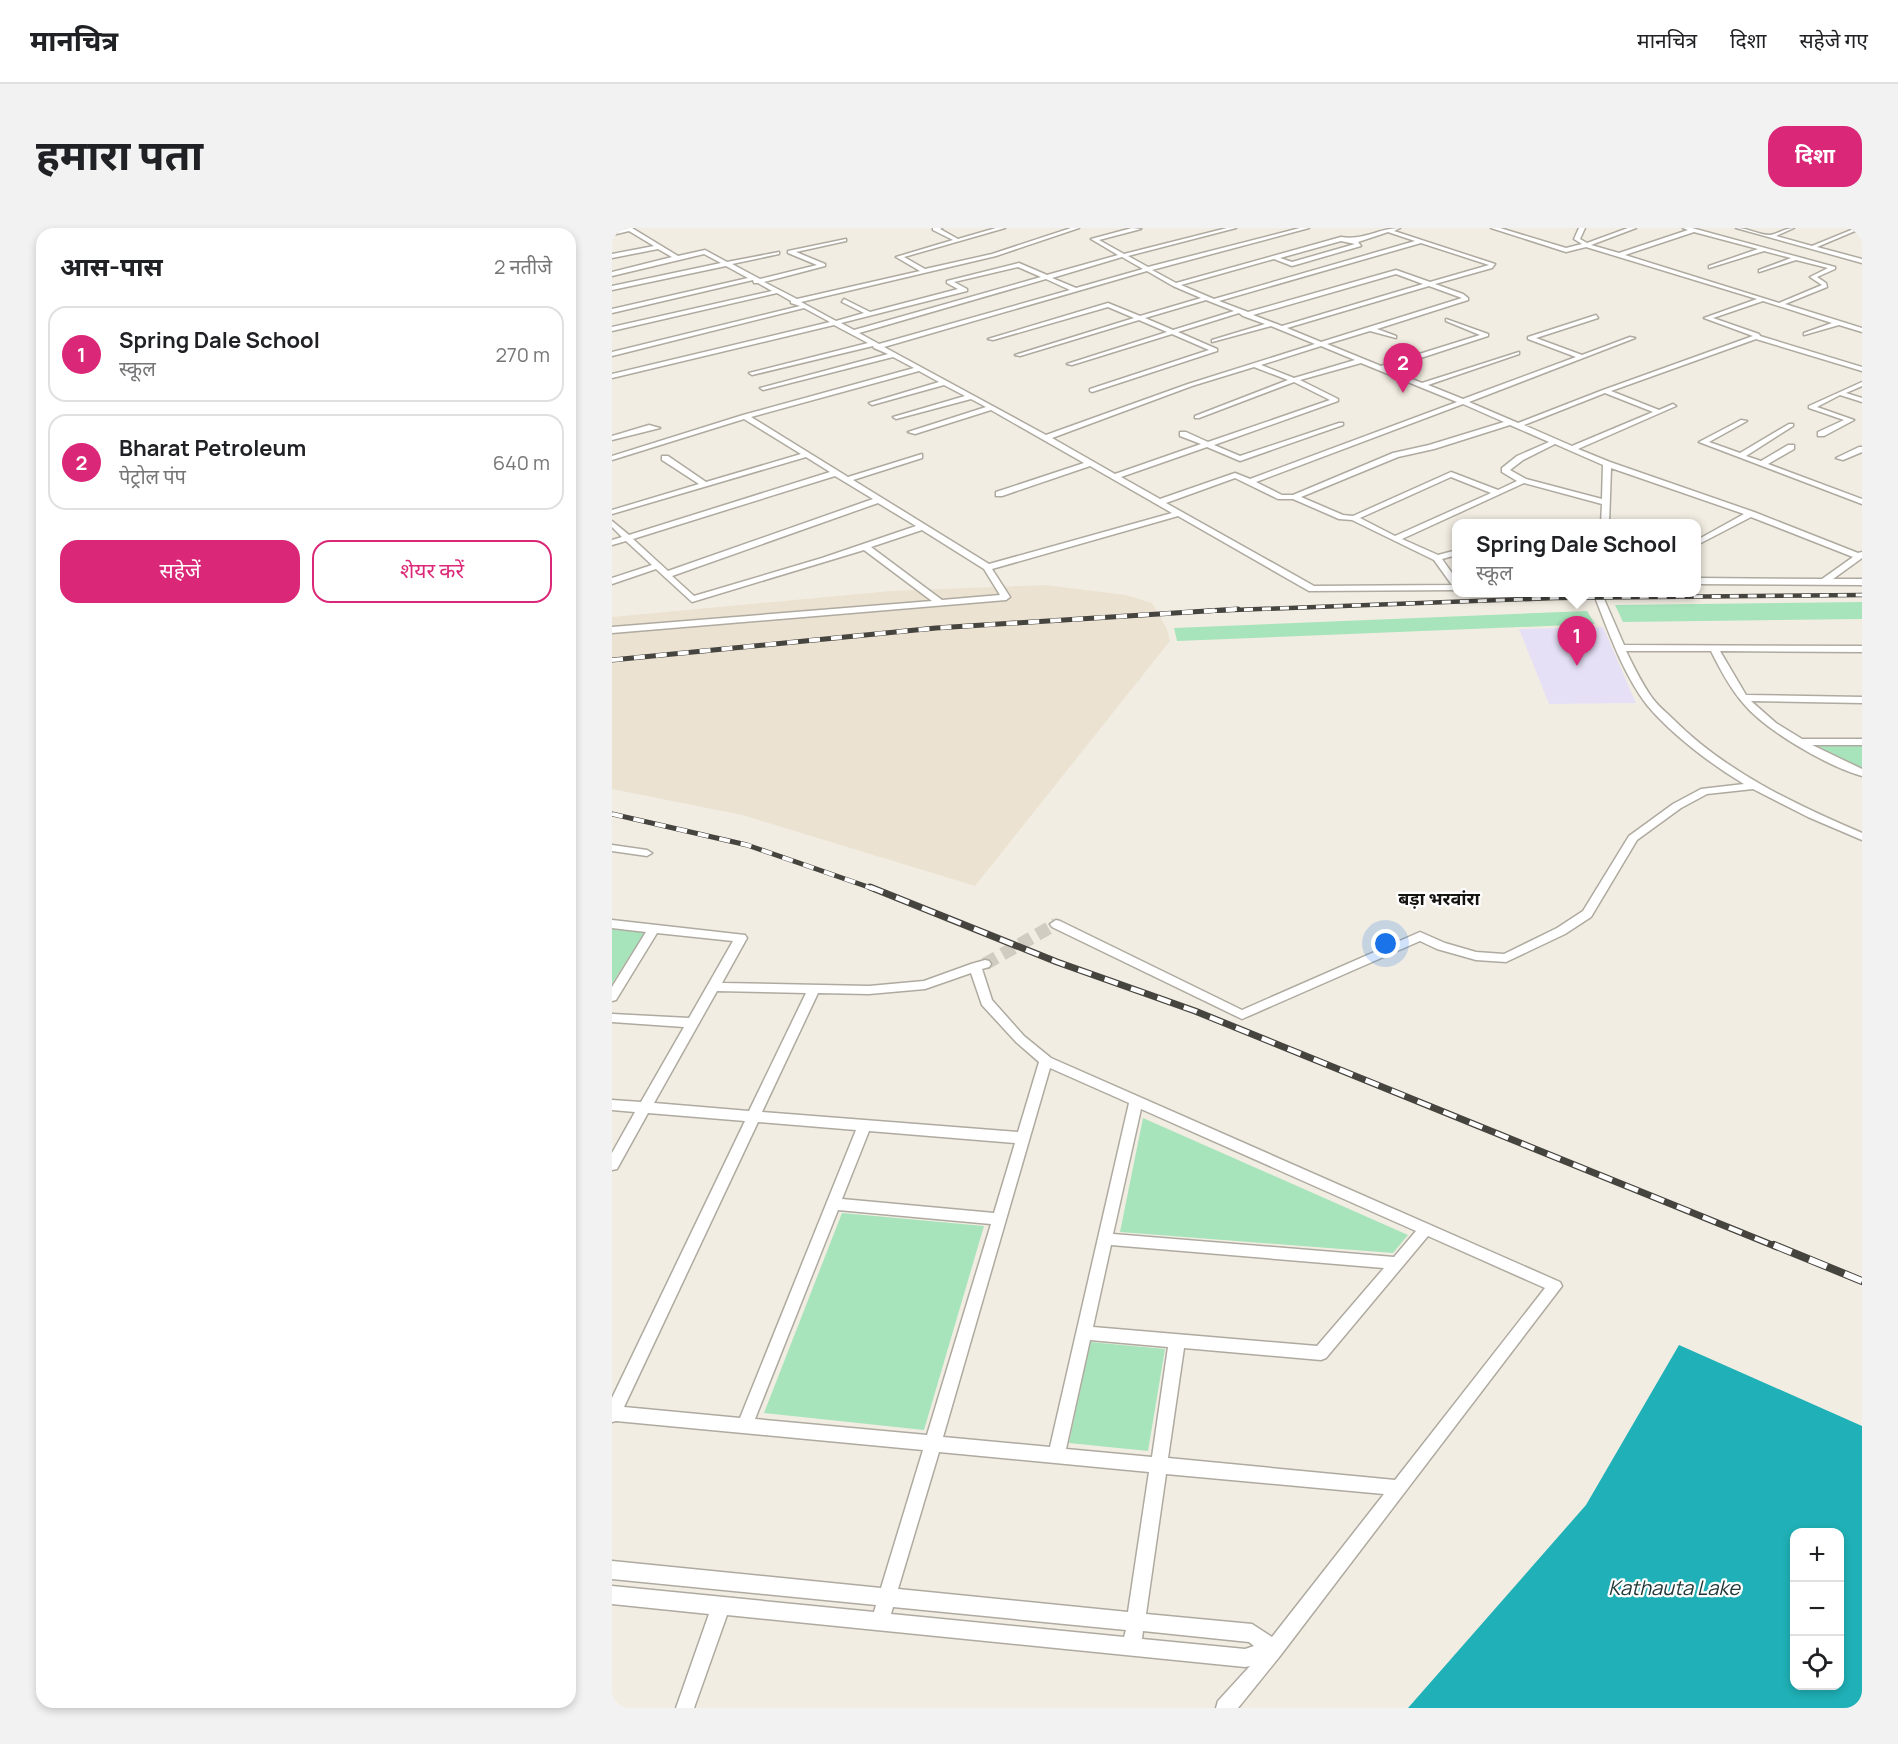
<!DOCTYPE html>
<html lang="hi">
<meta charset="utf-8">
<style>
:root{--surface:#fff;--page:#f2f2f2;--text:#202124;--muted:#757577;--line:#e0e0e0;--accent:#db2777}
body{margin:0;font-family:Manrope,"Noto Sans Devanagari",sans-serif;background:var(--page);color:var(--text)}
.controls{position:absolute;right:18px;bottom:18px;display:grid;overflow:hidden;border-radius:12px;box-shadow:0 3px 9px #0003}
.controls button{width:54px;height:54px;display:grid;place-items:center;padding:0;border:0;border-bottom:2px solid var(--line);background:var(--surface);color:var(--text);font:30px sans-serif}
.you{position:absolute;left:774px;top:716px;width:21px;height:21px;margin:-15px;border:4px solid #fff;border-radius:50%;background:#1a73e8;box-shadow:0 0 0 9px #1a73e833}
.badge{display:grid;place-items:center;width:39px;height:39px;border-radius:50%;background:var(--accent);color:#fff;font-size:20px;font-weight:700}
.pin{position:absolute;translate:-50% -50px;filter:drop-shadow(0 2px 3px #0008)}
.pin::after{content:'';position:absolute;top:32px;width:21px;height:18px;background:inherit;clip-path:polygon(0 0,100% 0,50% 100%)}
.popup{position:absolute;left:840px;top:291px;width:249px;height:78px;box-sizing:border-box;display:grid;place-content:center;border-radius:12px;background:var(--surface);filter:drop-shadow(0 2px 4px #0005);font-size:20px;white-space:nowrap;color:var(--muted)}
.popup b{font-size:22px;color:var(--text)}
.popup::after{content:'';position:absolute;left:50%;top:100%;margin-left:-12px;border:12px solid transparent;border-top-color:var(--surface)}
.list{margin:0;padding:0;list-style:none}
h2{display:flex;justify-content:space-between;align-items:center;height:78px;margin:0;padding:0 24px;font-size:26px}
h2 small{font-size:20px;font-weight:400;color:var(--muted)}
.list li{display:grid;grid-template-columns:39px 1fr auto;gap:18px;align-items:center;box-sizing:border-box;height:96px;margin:0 12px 12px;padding:0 12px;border:2px solid var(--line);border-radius:18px}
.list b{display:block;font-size:22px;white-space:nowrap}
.list p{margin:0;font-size:20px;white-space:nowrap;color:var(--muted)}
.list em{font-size:20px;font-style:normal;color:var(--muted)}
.actions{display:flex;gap:12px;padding:18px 24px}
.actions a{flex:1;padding:14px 0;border:2px solid var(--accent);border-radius:18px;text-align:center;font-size:21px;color:var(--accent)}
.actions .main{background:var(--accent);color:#fff}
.icon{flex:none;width:33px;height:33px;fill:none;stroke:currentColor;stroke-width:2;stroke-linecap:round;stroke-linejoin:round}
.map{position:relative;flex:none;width:1250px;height:1480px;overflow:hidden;border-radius:18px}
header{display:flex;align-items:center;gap:36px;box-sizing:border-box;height:84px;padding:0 30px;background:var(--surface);border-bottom:2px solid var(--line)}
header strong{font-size:28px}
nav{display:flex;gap:33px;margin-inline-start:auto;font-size:21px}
.intro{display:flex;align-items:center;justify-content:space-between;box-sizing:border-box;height:144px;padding:0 36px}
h1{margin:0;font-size:42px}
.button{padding:15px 27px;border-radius:18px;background:var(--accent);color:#fff;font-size:21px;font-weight:700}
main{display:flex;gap:36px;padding:0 36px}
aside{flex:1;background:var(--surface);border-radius:18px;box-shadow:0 3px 9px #0003}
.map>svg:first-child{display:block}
.built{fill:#ebe2d1}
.education{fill:#e6e0f6}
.green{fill:#a7e4bb}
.water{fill:#1fb1b7;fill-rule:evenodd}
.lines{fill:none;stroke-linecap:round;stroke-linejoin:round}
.street-tunnel{stroke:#d1ccc2;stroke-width:13;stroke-dasharray:13 7;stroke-linecap:butt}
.street-casing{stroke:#afaaa0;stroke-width:3}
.street{fill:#fff;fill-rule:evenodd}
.rail-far3-casing{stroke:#46443f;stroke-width:4.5}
.rail-far2-casing{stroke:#46443f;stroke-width:5}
.rail-far1-casing{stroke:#46443f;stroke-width:7}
.rail-casing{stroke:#46443f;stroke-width:8}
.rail-far3{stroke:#fff;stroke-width:3;stroke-dasharray:9;stroke-linecap:butt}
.rail-far2{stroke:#fff;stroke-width:4;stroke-dasharray:11;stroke-linecap:butt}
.rail-far1{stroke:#fff;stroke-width:4.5;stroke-dasharray:14;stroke-linecap:butt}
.rail{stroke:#fff;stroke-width:6;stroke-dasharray:19;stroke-linecap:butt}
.labels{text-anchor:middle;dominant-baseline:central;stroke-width:4.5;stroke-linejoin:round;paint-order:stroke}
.quarter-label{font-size:18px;font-weight:bold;fill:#14130f;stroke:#fff}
.near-water-label{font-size:20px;font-style:italic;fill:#203738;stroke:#fff}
</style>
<header>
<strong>मानचित्र</strong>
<nav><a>मानचित्र</a><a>दिशा</a><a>सहेजे गए</a></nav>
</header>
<div class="intro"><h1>हमारा पता</h1><a class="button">दिशा</a></div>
<main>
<aside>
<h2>आस-पास<small>2 नतीजे</small></h2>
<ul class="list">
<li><span class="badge">1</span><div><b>Spring Dale School</b><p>स्कूल</p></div><em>270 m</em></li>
<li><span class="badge">2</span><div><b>Bharat Petroleum</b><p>पेट्रोल पंप</p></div><em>640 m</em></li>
</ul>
<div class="actions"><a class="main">सहेजें</a><a>शेयर करें</a></div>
</aside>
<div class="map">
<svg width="1250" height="1480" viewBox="0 0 1250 1480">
<rect width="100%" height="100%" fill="#f2ede2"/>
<polygon class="built" points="433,357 514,367 540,375 555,401 558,413 363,658 130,587 0,561 0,389 279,363"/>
<polygon class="education" points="991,399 1024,475 937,476 907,401"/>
<g class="green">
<polygon points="1250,374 1250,391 1011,394 1003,377"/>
<polygon points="975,383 983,396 565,413 562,400"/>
<polygon points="1207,517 1250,517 1250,540 1208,520"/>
<polygon points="0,701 33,704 0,756"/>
<polygon points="531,890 796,1007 781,1025 508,1004"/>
<polygon points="230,985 372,998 312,1202 152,1185"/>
<polygon points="478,1114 553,1121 536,1223 457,1215"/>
</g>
<path class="water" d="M1067 1117 1250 1198V1480H796L974 1277ZM1182 1304H1228V1458H1182Z"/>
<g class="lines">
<polyline class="street-tunnel" points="373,736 444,696"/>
<g class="street-casing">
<g id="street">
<path d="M13 0H20L66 28 93 22 115 34 167 24V26L120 36 148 51 205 37 176 25V23L234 11V13L184 24 213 36V38L152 54 185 71 308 43 284 29 341 12 321 2V0H330L328 1 346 11 384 0H393L292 29 313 41 380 26 459 0H467L384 28 189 74 224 93 252 85 230 74 232 71 258 84 346 61 335 55V53L407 35 435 47 506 27 479 11 520 0 529 1 487 12 512 26 615 0H624L516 28 536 39 688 0H697L540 42 564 55 729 9C751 13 767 0 788 0L782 3 883 36 880 40 823 56 851 66 856 70V72L765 101 784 108V110L758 103 715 116 769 138 868 107 834 93V91L876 106V108L775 141 810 155 907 124V126L816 157 851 171 964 129 916 111V109L984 87 986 90 924 110 970 127 1018 109 1023 110 857 174 906 195 991 162 1141 108 1092 90 1145 71 974 19 954 24 879 0H888L954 20 970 16 962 11 967 0H973L968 11 975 15 1016 0H1024L979 17 1007 25 1076 2 1071 0H1080L1223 39V41L1205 49 1214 55 1215 59 1173 76 1250 100V104L1227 97 1192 107V105L1220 95 1151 73 1101 90 1147 106 1148 108 1250 139V143L1144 111 999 163 1047 182 1061 176 1064 178 966 221 998 234 1142 284 1246 325 1250 324V330L1221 351H1250V357L1085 356V350L1210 351 1241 329 1139 289 1085 317V312L1132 286 999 240 997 296H989L990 276 912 255 790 311 826 327 845 322V327L830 331 845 352V362L697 363 566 288 380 341 398 369 394 372 0 405V399L320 373 252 322 80 374 44 341 0 356V350L40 337 14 313 0 317V312L10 309 0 299V293L17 307 218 244 194 229 0 286V282L87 256 50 232V228H56L94 254 189 226 132 191 0 232V228L131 187 302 140 281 129 151 162 148 160 276 126 262 120 261 118 140 147 137 145 256 115 222 97 0 150V146L218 94 192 80 0 128V124L188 78 179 75V73L165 65 0 103V99L160 63 146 55H142L141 52 0 85V81L136 50 114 38 0 62V58L109 35 92 26 0 48V44L60 29 46 21 0 30V26L42 18 17 3 0 7V3ZM776 4 803 13 602 71 569 57 662 31 680 38 749 18 746 14ZM1082 4 1146 21 1097 38V40L1152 23 1179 30 1147 42V44L1184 32 1216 40 1198 49 1210 57 1167 75 1013 27ZM729 13 743 16 680 34 668 30ZM809 15 877 37 818 54 784 42 636 84 607 73ZM510 29 531 41 464 60 440 50ZM406 39 429 49 242 102 229 95 355 63V61L342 54ZM535 43 561 58 589 70 528 88 496 75 376 111 381 112 496 79 522 90 403 127 408 128 527 92 555 104 455 136 460 137 560 106 597 122 478 161V163L480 164 605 123V121L566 104 627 85 631 88 653 96 600 112V114L659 98 703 116 576 156 434 207 272 119ZM784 46 811 56 670 98 641 87ZM434 51 458 62 267 116 247 105ZM817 58 850 70 709 114 675 100ZM594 72 622 83 561 102 533 90ZM709 118 743 132 682 150 649 137ZM749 135 845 174 638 251 623 245 548 271 509 249 595 219 628 233 731 197V195H727L628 228 602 217 726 173V171L688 152ZM642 139 676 152 583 188V190H587L682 154 718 172 596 214 574 204H568V208L589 216 503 246 440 210 580 158ZM307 143 327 154 257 175 260 177 332 157 353 168 281 189 284 191 359 171 374 179 296 204 303 206 379 182 472 235 384 264V268H390L478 238 560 285 377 336 241 252 310 230V226L236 249 139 189ZM993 165 1041 184 960 218 912 197ZM851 176 892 194 817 217 781 225 681 267H670L644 254ZM898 197 937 214 905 228 890 240V244L905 253 886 262 839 244 741 288 731 287 689 269 786 229 822 221ZM943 216 991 237 990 271 914 251 898 242 911 232ZM223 248 261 271 56 343 21 311ZM839 249 879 265 783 308 748 290ZM623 250 666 271H681L727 291 740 292 822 332 840 357 702 358 554 275ZM266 275 304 298 210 330 82 368 60 348ZM310 302 372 341 388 367 330 372 259 319Z"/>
<path d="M1124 0C1136 0 1147 7 1158 7 1166 6 1173 0 1182 0L1164 8 1200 18 1244 0H1250L1205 19 1250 31V35Z"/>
<polygon points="1250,154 1250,158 1234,165 1250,170 1250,174 1228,167 1205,179 1242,192 1212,208 1206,208 1206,204 1232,192 1197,180 1197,178"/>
<polygon points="1129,192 1135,193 1097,214 1128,225 1177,196 1181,196 1181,198 1134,228 1149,233 1176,217 1182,217 1182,221 1156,236 1250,271 1250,276 1087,214"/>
<polygon points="37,197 48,200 0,212 0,208"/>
<polygon points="1247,219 1250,219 1250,224 1231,232 1224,230"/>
<path d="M981 364H989L1012 417 1250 418V424L1108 423 1134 467 1250 469V475L1139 473 1164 495 1190 511H1250V517H1200L1250 541V548C1215 538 1154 503 1131 475 1118 460 1108 441 1099 423H1014C1022 439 1030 456 1041 471 1047 479 1054 484 1061 491 1114 544 1182 576 1250 605V612L1196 589 1141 561 1095 566 1069 580 1025 612 979 689 953 706 894 734 864 732 825 721 808 713 630 791 440 699 438 696 444 692 448 693 630 782 808 704 833 715 864 724 892 726 945 700 971 683 1017 608 1061 576 1089 561 1132 556C1100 537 1059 506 1035 477 1010 444 996 402 981 364Z"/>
<polygon points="0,617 35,622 40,625 35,628 0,623"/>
<path d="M0 692 133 707 135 710 110 755 257 758 312 753 359 736 373 732 377 733 379 736 377 739 370 741 380 772 412 808 439 830 948 1054 950 1058 668 1428 626 1480H604L606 1473 638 1438 633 1439 115 1387 82 1480H64L97 1386 0 1376V1358L262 1384 264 1377 0 1351V1333L269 1360 311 1222 4 1193 0 1194V1170L133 893 36 885 5 941 0 942V925L23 884 0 882V872L29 874 72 799 0 794V786L77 790 121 713 45 705 4 772 0 773V759L34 704 0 700ZM359 745 370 777 404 814 427 834 406 904 150 884 206 765 257 766 313 761ZM105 763 194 765 137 883 42 875ZM438 840 517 875 438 1219 331 1209ZM529 881 804 1003 782 1029 501 1006ZM146 894 244 902 128 1190 12 1179ZM257 903 403 915 382 985 230 971ZM226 982 379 996 315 1207 143 1191ZM816 1008 933 1060 783 1252 556 1230 572 1120 709 1132 714 1130ZM499 1017 772 1040 705 1118 481 1099ZM478 1112 556 1119 540 1229 454 1221ZM327 1224 537 1244 516 1384 286 1361ZM554 1246 772 1266 660 1409 640 1396 534 1386ZM281 1379 514 1402 512 1409 279 1386ZM531 1403 637 1414 642 1418 633 1421 530 1411Z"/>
</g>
</g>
<use href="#street" class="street"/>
<g class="rail-far3-casing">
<polyline id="rail-far3" points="596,383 943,370 1250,367"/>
</g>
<g class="rail-far2-casing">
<g id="rail-far2">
<polyline points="0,432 324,400 626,381"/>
<polyline points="0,586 135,617 262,661"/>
</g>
</g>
<g class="rail-far1-casing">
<polyline id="rail-far1" points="258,659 445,734 583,783 1165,1019"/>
</g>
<g class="rail-casing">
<polyline id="rail" points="1162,1017 1250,1053"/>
</g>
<use href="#rail-far3" class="rail-far3"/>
<use href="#rail-far2" class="rail-far2"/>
<use href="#rail-far1" class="rail-far1"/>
<use href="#rail" class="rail"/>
</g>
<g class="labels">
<g class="quarter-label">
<text x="827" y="670">बड़ा भरवांरा</text>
</g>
<g class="near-water-label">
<text x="1062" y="1359">Kathauta Lake</text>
</g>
</g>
</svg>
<div class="controls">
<button>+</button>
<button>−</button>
<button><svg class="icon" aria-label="locate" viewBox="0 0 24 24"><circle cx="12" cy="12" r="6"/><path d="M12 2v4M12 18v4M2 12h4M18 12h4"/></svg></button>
</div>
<div class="you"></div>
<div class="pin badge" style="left:965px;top:438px">1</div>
<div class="popup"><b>Spring Dale School</b>स्कूल</div>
<div class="pin badge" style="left:791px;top:165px">2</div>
</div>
</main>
